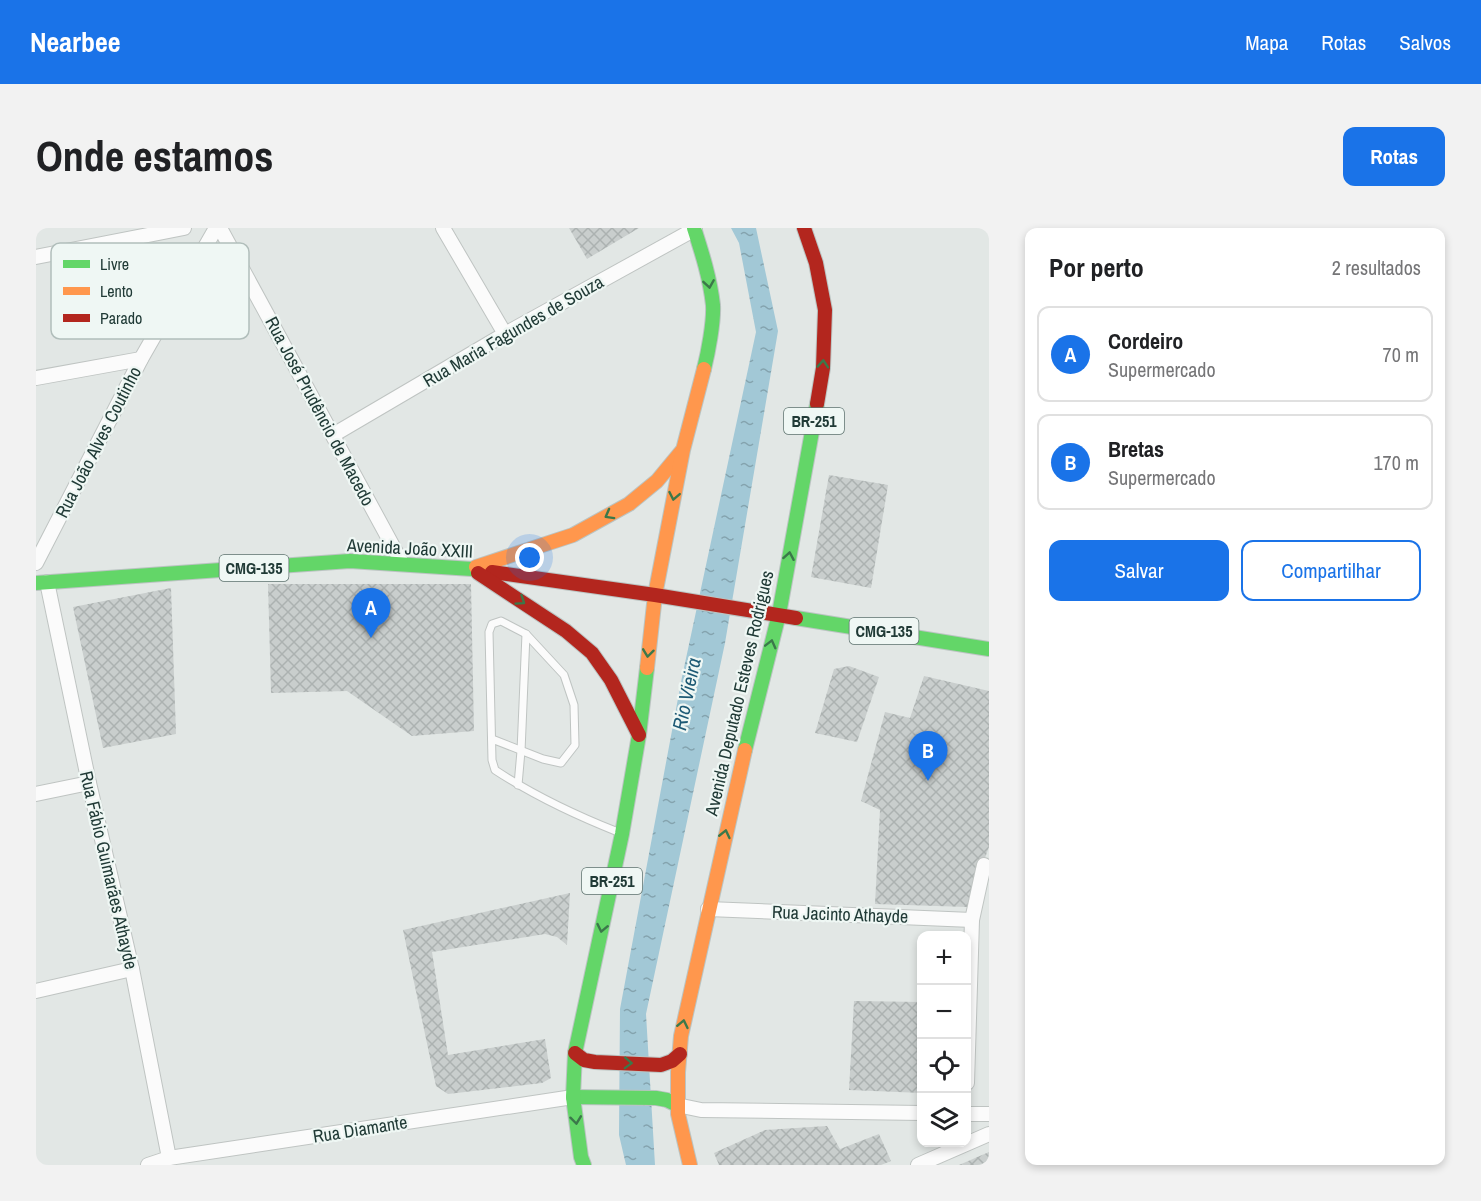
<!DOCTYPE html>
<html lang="pt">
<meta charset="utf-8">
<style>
:root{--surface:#fff;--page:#f2f2f2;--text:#202124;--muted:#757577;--line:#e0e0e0;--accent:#1a73e8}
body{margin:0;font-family:"Archivo Narrow",sans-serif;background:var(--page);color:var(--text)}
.controls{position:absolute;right:18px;bottom:18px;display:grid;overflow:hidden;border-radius:12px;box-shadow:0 3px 9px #0003}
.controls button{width:54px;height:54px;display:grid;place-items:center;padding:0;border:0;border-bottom:2px solid var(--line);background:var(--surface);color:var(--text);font:30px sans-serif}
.you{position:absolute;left:494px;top:330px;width:21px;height:21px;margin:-15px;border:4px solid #fff;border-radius:50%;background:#1a73e8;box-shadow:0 0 0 9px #1a73e833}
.badge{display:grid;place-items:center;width:39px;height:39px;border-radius:50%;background:var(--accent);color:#fff;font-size:20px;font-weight:700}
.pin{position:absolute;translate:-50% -50px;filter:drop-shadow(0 2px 3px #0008)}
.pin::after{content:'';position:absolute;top:32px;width:21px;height:18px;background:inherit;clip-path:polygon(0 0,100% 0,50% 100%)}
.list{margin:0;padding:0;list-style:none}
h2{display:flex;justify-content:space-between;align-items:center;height:78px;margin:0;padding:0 24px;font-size:26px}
h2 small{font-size:20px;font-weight:400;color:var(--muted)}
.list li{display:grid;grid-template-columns:39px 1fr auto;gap:18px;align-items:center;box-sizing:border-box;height:96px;margin:0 12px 12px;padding:0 12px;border:2px solid var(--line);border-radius:12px}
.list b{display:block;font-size:22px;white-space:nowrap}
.list p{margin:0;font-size:20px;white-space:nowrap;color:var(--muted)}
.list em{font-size:20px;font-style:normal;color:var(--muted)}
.actions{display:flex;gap:12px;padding:18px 24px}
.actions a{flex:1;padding:14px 0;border:2px solid var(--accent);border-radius:12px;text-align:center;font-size:21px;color:var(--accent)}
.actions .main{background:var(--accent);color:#fff}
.icon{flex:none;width:33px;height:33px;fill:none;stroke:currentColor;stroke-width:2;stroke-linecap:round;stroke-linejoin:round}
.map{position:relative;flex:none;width:953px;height:937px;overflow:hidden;border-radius:12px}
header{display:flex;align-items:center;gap:36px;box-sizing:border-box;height:84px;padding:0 30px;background:var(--accent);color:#fff}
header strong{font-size:28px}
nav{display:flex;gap:33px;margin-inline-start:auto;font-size:21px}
.intro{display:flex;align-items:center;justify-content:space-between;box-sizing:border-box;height:144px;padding:0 36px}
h1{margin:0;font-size:42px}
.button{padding:15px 27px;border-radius:12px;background:var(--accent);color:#fff;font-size:21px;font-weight:700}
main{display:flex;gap:36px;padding:0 36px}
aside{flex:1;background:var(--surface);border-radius:12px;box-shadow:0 3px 9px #0003}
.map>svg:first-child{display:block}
.water{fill:url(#water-ripples)}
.building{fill:url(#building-cross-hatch)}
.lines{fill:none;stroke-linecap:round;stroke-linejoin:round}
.lane-casing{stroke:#bfc4c2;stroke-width:9}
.street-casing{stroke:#bfc4c2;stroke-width:16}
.fast-casing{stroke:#bbc4c2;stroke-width:16}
.slow-casing{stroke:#bbc4c2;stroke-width:16}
.jam-casing{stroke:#bbc4c2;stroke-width:16}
.lane{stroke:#fbfbfb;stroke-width:7}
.street{stroke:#fbfbfb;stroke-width:14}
.fast{stroke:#63d668;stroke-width:14}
.slow{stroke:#ff974d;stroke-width:14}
.jam{stroke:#b3261e;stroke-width:14}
.oneway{stroke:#3b784a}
.labels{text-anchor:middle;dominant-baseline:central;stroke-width:4.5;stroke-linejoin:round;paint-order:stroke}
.shield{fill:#eff7f4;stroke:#5e736f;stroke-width:1.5}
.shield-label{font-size:16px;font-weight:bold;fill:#203a36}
.street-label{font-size:18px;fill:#203a36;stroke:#eff7f4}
.water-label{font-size:20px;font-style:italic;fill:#1c5974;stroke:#eff7f4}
.key{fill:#eff7f4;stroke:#b1bebb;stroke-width:1.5}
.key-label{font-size:16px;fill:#203a36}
</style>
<header>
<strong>Nearbee</strong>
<nav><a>Mapa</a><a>Rotas</a><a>Salvos</a></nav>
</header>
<div class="intro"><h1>Onde estamos</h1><a class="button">Rotas</a></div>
<main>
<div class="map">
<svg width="953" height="937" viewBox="0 0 953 937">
<defs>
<pattern id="water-ripples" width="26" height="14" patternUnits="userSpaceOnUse" patternTransform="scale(1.5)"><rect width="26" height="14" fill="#a2c8d6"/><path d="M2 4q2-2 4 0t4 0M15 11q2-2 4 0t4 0" fill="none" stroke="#84a3ae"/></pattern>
<pattern id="building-cross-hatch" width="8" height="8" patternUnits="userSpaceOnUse" patternTransform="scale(1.5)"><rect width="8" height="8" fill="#c9cecd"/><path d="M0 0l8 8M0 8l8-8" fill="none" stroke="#acb2b1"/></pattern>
</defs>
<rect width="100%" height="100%" fill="#e2e7e5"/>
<polygon class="water" points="695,0 720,0 742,103 689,415 610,786 619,937 590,937 583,907 584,781 646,449 720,104 703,15"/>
<g class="building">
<polygon points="533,0 603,0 551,31"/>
<polygon points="793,247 852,257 835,360 775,349"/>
<polygon points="232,356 435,356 438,503 376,508 311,463 235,465"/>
<polygon points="135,360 140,506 67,520 37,379"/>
<polygon points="813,438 843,449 821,514 779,505 798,441"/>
<polygon points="888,448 953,463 953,619 931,679 839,676 844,582 825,573 849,484 874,490"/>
<polygon points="534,665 531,717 521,709 509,706 396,724 412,827 509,811 515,850 506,855 412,866 400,858 367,702"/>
<polygon points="818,773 886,774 886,865 813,862"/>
<polygon points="791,898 804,921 843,906 855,933 845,937 683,937 678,925 729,902"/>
<polygon points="953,924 953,937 923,937"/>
</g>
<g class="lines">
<g class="lane-casing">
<g id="lane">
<path d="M456 511 507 531 525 535 539 517 538 477 528 447 490 406 465 393 456 396 453 404 456 532 459 542C497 567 539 587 582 604"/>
<polyline points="482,557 485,523 490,406"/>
</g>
</g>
<g class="street-casing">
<g id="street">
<polyline points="184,0 366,335"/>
<polyline points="407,0 469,106"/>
<polyline points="0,29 148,0"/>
<polyline points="0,150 105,131"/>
<polyline points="297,207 469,106 659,1"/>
<polyline points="0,335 105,131 180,0"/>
<polyline points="11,354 53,555 96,741 133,930"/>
<polyline points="0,566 53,555"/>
<polyline points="672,681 936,692 931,855"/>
<polyline points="936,692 948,637"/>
<polyline points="0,763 96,741"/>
<polyline points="641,877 665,882 886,885"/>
<polyline points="930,886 953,886"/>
<polyline points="112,937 133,930 537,869"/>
<polyline points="882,937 953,906"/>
</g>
</g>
<g class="fast-casing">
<g id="fast">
<path d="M658 0C666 25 674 50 677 77 678 94 672 125 668 141"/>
<polyline points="0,355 314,333 436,341 456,344"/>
<polyline points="760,390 953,421"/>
<polyline points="709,522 743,386 781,176"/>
<polyline points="537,869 620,870 631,872 641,877"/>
<polyline points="548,937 545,929 537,869 539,825 586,606 603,507 611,440"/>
</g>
</g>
<g class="slow-casing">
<g id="slow">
<polyline points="440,339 537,307 593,276 621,253 645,224"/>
<polyline points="611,440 619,367 647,222 668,141"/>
<polyline points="654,937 642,886 642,844 645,808 709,522"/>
</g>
</g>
<g class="jam-casing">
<g id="jam">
<polyline points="768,0 780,35 789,82 787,140 781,176"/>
<polyline points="456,344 619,367 760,390"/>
<polyline points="442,345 530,403 556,425 575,452 603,507"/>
<polyline points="539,825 548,832 559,834 625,837 636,833 644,826"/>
</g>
</g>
<use href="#lane" class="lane"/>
<use href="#street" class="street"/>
<use href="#fast" class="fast"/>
<use href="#slow" class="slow"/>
<use href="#jam" class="jam"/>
</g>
<defs><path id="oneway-chevron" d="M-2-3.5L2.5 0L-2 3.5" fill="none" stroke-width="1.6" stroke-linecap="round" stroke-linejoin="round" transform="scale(1.5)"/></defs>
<g class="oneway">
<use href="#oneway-chevron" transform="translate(673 56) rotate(81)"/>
<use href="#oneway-chevron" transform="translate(787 136) rotate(-86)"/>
<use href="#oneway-chevron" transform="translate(638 268) rotate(101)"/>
<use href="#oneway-chevron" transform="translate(573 287) rotate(151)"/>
<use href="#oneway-chevron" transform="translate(753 328) rotate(-80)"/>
<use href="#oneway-chevron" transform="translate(485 373) rotate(34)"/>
<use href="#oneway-chevron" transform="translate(735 416) rotate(-76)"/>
<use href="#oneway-chevron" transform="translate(612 425) rotate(97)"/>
<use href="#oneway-chevron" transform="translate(689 606) rotate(-77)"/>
<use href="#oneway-chevron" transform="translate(566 700) rotate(102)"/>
<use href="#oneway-chevron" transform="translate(647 796) rotate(-78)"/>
<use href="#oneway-chevron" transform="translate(592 835) rotate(2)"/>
<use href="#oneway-chevron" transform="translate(540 892) rotate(83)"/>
</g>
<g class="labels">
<g class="shield">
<rect x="748" y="180" width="60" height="26" rx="4.5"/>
<rect x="183.5" y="327" width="69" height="26" rx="4.5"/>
<rect x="813.5" y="390" width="69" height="26" rx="4.5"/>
<rect x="546" y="640" width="60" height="26" rx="4.5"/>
</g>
<g class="shield-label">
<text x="778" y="193">BR-251</text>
<text x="218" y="340">CMG-135</text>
<text x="848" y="403">CMG-135</text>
<text x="576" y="653">BR-251</text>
</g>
<g class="street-label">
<text transform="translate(477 103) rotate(-30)">Rua Maria Fagundes de Souza</text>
<text transform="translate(284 183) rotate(62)">Rua José Prudêncio de Macedo</text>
<text transform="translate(62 214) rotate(-63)">Rua João Alves Coutinho</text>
<text transform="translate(374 320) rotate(3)">Avenida João XXIII</text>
<text transform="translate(703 465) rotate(-77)">Avenida Deputado Esteves Rodrigues</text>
<text transform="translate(73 642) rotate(77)">Rua Fábio Guimarães Athayde</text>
<text transform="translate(804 686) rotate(2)">Rua Jacinto Athayde</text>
<text transform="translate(324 901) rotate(-9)">Rua Diamante</text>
</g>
<g class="water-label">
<text transform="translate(650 466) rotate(-78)">Rio Vieira</text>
</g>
</g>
<rect x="15" y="15" width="198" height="96" rx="9" class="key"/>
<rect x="27" y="32" width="27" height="8" fill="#63d668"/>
<rect x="27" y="59" width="27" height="8" fill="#ff974d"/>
<rect x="27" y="86" width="27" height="8" fill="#b3261e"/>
<g class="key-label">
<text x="64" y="42">Livre</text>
<text x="64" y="69">Lento</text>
<text x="64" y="96">Parado</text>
</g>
</svg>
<div class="controls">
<button>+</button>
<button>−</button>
<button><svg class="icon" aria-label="locate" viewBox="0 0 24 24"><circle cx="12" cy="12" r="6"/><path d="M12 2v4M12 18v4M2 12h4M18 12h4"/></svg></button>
<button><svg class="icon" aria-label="layers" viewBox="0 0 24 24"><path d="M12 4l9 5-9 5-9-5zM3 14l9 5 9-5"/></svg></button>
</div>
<div class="you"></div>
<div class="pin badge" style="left:335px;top:410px">A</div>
<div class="pin badge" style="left:892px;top:553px">B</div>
</div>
<aside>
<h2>Por perto<small>2 resultados</small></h2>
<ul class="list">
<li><span class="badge">A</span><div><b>Cordeiro</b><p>Supermercado</p></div><em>70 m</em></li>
<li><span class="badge">B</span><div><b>Bretas</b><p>Supermercado</p></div><em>170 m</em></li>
</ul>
<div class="actions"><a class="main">Salvar</a><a>Compartilhar</a></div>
</aside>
</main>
